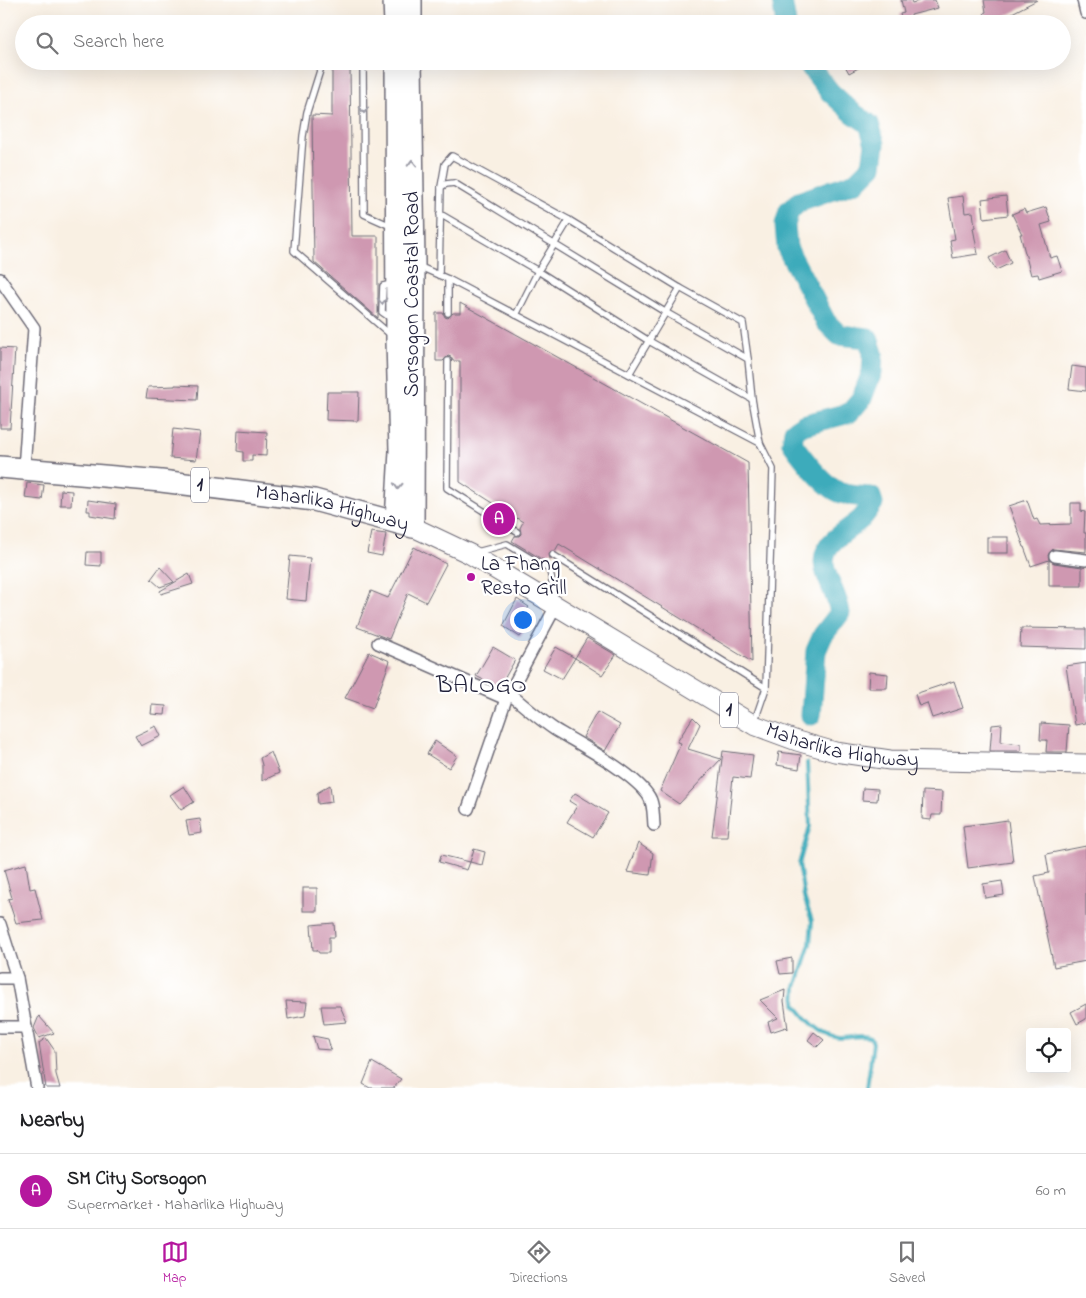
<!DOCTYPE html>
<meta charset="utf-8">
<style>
:root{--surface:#fff;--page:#f2f2f2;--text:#202124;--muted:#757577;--line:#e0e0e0;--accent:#b5179e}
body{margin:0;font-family:"Indie Flower",sans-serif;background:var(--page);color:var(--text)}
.controls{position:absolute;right:15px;bottom:15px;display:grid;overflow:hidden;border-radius:5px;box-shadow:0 5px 20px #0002}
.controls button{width:45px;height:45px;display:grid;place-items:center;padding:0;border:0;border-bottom:1px solid var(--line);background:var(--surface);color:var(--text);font:25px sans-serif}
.you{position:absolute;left:522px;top:619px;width:18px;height:18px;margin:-12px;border:4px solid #fff;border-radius:50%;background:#1a73e8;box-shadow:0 0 0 8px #1a73e833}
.badge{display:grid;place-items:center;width:32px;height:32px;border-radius:50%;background:var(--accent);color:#fff;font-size:16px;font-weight:700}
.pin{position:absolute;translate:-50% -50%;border:2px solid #fff;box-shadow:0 1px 5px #0006}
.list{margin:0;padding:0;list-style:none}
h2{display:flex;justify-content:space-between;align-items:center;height:65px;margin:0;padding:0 20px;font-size:21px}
h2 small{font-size:16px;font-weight:400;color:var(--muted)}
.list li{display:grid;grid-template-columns:32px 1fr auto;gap:15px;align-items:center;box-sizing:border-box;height:75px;padding:0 20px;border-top:1px solid var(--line)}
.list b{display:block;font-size:19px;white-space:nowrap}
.list p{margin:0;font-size:16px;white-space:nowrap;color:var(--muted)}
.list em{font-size:16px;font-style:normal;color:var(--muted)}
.icon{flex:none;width:28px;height:28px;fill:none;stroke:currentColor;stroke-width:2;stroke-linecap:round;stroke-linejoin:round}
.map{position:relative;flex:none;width:1086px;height:1088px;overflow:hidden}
.search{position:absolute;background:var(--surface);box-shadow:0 5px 20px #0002;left:15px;right:15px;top:15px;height:55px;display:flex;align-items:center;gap:12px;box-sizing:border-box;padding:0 18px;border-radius:28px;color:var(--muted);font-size:19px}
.sheet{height:140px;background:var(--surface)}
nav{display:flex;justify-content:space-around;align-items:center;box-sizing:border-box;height:70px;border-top:1px solid var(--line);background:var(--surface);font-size:14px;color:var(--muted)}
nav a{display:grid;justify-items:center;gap:2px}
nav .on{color:var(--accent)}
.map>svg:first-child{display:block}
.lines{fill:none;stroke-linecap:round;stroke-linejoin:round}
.stream{stroke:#3dabbb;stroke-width:4}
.river{stroke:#3dabbb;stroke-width:21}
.building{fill:#cf98b1}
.lane-casing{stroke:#6d6a76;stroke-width:8}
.street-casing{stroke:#6d6a76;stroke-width:14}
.primary-casing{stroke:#6d6a76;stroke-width:21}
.highway-casing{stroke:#6d6a76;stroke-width:24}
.lane{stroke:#fff;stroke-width:5.5}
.street{stroke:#fff;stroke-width:11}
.primary{stroke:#fff;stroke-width:19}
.highway{stroke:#fff;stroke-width:21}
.oneway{stroke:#9c9ca7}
.poi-dot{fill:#b5179e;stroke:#fff;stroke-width:2}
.labels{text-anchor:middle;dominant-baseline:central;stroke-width:4.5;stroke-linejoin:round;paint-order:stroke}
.shield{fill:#fff;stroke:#646476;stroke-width:1}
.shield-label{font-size:20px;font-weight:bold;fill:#22223b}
.street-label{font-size:21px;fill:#22223b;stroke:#fff}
.poi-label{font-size:21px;fill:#22223b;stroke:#fff;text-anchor:start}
.quarter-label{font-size:24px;letter-spacing:1px;fill:#22223b;stroke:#fff}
</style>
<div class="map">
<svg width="1086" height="1088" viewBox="0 0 1086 1088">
<rect width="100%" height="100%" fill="#fff"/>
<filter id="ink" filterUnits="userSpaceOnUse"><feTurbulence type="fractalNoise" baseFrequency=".02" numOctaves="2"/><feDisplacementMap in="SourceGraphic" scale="10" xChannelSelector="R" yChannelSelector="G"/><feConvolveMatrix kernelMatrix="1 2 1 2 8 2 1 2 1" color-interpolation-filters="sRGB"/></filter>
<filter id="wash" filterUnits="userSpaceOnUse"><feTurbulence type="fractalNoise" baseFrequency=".0096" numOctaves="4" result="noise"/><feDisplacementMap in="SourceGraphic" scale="20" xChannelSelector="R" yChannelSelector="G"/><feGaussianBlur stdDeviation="1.12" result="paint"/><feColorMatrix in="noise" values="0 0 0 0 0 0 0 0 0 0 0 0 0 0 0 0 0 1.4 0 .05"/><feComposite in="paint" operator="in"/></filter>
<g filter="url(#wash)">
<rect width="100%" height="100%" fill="#f9f0e3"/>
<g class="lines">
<path class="stream" d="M807 763 810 826 799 864 804 897 812 921 810 944 796 987 795 1004C806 1019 820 1035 839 1038 850 1039 861 1033 871 1038L873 1043 867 1088"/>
<g class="river">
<polyline points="782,0 786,24"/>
<path d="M806 61 830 92 853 113 869 124 875 144 872 166 856 182 799 202 789 211 785 225 787 248 826 322 839 335 868 338 873 353 872 372 862 398 849 413 803 425 794 431 792 443C802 457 818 478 832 488 842 496 858 496 871 497L873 503C869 509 865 515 861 519 844 534 819 543 825 569 829 585 838 597 840 613L823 635 816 651 811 715"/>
</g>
</g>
<g id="blocks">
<g class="building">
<polygon points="901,0 911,0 912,3 922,0 935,0 938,8 911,15 913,24 903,24 900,14 904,13"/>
<polygon points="984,0 1037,0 991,24 984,13 986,12"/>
<polygon points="849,61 871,61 849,73 844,64"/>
<polygon points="332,67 350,67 352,236 378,236 378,318 314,262 312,115 332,116"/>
<polygon points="963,196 965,213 973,212 975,227 973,228 978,254 953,258 950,240 955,239 948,198"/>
<polygon points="1006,196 1008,215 984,218 982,199"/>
<polygon points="1046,207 1051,222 1041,225 1050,258 1057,256 1062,271 1039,278 1038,274 1031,275 1020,234 1022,234 1012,214 1024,209 1026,213"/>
<polygon points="1005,250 1011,263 996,270 989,258"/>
<polygon points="460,303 748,463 752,662 559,544 555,551 551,551 549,553 550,559 548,563 512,541 515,536 519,536 521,534 520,528 523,522 460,482 460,361 453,361 451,357 448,356 443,361 436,361 436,313 443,313 445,317 448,318 453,313 460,313"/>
<polygon points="0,348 15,349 10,428 0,428"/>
<polygon points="1072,366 1086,368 1086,391 1069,389"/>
<polygon points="175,385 198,386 197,400 146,398 148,387 175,386"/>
<polygon points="327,392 359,392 358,421 326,420"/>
<polygon points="173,429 200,432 196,460 170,458"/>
<polygon points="238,430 267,432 266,456 252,455 252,461 243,461 243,452 237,451"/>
<polygon points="27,483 44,485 42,500 25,498"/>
<polygon points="61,490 72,491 71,505 60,505"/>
<polygon points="88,500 116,504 115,519 90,515 90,511 87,511"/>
<polygon points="1027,500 1034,520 1037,519 1040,525 1071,524 1071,503 1081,503 1081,511 1085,512 1084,533 1086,533 1086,552 1053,549 1048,555 1049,560 1031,566 1009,506"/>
<polygon points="371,532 386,534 382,556 367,553"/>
<rect x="987" y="537" width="21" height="16"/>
<polygon points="414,547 446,564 426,602 408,593 389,639 357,627 371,591 388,598"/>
<polygon points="87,552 101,552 101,566 86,565"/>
<polygon points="290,556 310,558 306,601 286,599"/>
<polygon points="1049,560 1054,563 1082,567 1082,586 1049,586"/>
<polygon points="160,567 174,582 160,587 151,579"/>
<polygon points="189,574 193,584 161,594 160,591"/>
<polygon points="517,599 529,607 520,618 528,625 520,637 503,626"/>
<polygon points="1021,628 1086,629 1086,649 1020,647"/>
<polygon points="587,638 616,655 602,675 575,658"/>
<polygon points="493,647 515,660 499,688 476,676"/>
<polygon points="556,647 575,658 562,679 543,669"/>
<polygon points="369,652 390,661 373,708 345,698"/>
<polygon points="1086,663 1086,723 1075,725 1066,666"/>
<polygon points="869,672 888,674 887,688 868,688"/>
<polygon points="954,681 963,708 932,718 927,703 919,706 915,694"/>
<polygon points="152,705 166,706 165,715 151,714"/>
<polygon points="597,712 620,725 605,751 583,737"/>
<polygon points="693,717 700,724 688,749 721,759 679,804 660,791 681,743 677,742"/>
<polygon points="1041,723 1069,725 1067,752 1046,752 1047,740 1040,740"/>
<polygon points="1002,724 1001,742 1021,744 1021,751 990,751 992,725"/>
<polygon points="156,726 161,736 141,746 135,736"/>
<polygon points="435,741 457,756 449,768 427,754"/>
<polygon points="723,751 753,755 750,779 733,777 727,836 712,836"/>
<polygon points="271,752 279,773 262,781 262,765 260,758"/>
<polygon points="779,752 801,755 799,769 777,765"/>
<polygon points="330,785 332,802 318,804 317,793"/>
<polygon points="184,786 194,802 181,810 170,795"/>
<polygon points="863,788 878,789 877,801 862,800"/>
<polygon points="923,791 942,792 941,815 932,815 931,820 922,819"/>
<polygon points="575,793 608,813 593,837 567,822 577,806 569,801"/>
<polygon points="200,819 202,833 189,835 186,821"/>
<polygon points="1008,820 1013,862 968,868 963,826"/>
<polygon points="638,843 653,853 650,875 627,872"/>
<polygon points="1086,846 1086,961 1054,967 1035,876 1049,873 1046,854"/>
<polygon points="474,849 485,852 482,865 470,862"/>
<polygon points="441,855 470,862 467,870 439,862"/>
<polygon points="26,864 30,889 35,888 43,920 16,923 8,899 12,898 4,870"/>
<polygon points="1002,881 1004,895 985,898 983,884"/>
<rect x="303" y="888" width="14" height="23"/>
<polygon points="334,923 335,937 329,937 329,953 319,953 317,950 313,950 311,925"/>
<polygon points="792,958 792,973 780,974 777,961"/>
<polygon points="785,990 784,1001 788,1029 786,1027 771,1032 768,1022 778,1018 760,1000"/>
<polygon points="286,1001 307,1002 305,1016 288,1019"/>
<polygon points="1086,1004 1086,1019 1077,1024 1071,1012"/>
<polygon points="321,1006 340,1006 347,1022 324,1024"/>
<polygon points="39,1016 54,1033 39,1038 34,1028"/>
<polygon points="814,1032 824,1040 817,1047 808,1040"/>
<polygon points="313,1036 328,1039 331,1050 317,1049"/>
<polygon points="46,1038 55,1051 56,1074 60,1088 46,1088 39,1043"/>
<polygon points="372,1062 401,1079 394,1088 370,1088 363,1084"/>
</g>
</g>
</g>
<g filter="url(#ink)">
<use href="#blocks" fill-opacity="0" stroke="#6d6a76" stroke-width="1"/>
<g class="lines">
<g class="lane-casing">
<g id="lane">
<polyline points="323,61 307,112 303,136 294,251 392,336"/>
<polyline points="363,61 364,214 393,227"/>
<polyline points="441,187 445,164 452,156 569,220 680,288 743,323 748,359"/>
<polyline points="440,214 538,271 649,341 752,399"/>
<polyline points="418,266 448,279 760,443 773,469 766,688 754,723"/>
<polyline points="439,275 441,187 446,184 454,183 665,312 748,359 752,399 760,443"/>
<polyline points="448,313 448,279"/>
<polyline points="516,315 538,271 569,220"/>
<polyline points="392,319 382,312 383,286 392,284"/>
<polyline points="448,361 447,488 517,532"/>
<polyline points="629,374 680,288"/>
<polyline points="477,552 507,544 550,570 555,601"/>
<polyline points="553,555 766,688"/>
</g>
</g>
<g class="street-casing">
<g id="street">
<polyline points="1083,0 1086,13"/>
<polyline points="0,279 34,328 24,469"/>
<polyline points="1055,556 1086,560"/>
<polyline points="378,643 506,699"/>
<path d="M509 693C524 706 538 718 554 729 580 745 631 771 648 795 654 803 653 815 654 825"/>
<polyline points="468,809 506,699 556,606"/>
<polyline points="0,924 17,978 37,1088"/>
<polyline points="0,978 17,978"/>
<polyline points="0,1027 26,1027"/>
</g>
</g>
<g class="primary-casing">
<g id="primary">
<path id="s1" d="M413 527 470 554 754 725 797 741 835 752 890 760 1086 764"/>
</g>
</g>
<g class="highway-casing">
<g id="highway">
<polyline points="394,0 395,24"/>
<polyline points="411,24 411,0"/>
<polyline points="396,61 397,341 400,451 396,521"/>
<path id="s2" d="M0 467 161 481 314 500 413 527 414 264 411 61"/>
</g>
</g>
<use href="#lane" class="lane"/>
<use href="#street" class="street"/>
<use href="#primary" class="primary"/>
<use href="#highway" class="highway"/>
</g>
<defs><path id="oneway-chevron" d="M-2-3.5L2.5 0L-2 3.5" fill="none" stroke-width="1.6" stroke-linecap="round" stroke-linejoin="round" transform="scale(1.25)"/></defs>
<g class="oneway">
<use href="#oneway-chevron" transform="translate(364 110) rotate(90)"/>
<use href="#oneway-chevron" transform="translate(412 163) rotate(-91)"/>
<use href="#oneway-chevron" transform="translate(382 301) rotate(90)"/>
<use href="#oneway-chevron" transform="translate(398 486) rotate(93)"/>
</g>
</g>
<circle class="poi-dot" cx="471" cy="577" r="5"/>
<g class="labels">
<g class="shield">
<rect x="191" y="467.5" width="18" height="35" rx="4"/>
<rect x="720" y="692.5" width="18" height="35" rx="4"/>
</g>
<g class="shield-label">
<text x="200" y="485">1</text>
<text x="729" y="710">1</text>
</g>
<g class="street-label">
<text transform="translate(413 294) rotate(-90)">Sorsogon Coastal Road</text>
<text stroke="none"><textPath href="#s2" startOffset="335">Maharlika Highway</textPath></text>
<text stroke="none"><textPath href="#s1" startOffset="486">Maharlika Highway</textPath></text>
</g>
<g class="poi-label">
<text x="481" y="565">La Fhang<tspan x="481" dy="24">Resto Grill</tspan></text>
</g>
<g class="quarter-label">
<text x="482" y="686">BALOGO</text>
</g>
</g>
</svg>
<div class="controls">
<button><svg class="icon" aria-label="locate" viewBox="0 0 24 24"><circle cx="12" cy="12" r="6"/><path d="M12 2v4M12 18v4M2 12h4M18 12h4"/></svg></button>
</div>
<div class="you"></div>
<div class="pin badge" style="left:499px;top:519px">A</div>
<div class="search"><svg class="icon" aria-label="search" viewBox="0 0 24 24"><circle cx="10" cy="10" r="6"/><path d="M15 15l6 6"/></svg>Search here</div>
</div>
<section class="sheet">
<h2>Nearby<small></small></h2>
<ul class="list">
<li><span class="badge">A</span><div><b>SM City Sorsogon</b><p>Supermarket · Maharlika Highway</p></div><em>60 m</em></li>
</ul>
</section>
<nav>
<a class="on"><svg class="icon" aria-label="map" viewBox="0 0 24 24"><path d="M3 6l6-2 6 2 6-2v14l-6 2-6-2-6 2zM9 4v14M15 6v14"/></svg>Map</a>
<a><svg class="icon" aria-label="directions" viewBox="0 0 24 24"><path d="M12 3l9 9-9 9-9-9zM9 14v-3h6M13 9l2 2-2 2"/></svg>Directions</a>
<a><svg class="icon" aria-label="saved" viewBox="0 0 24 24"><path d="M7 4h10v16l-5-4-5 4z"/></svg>Saved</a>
</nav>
